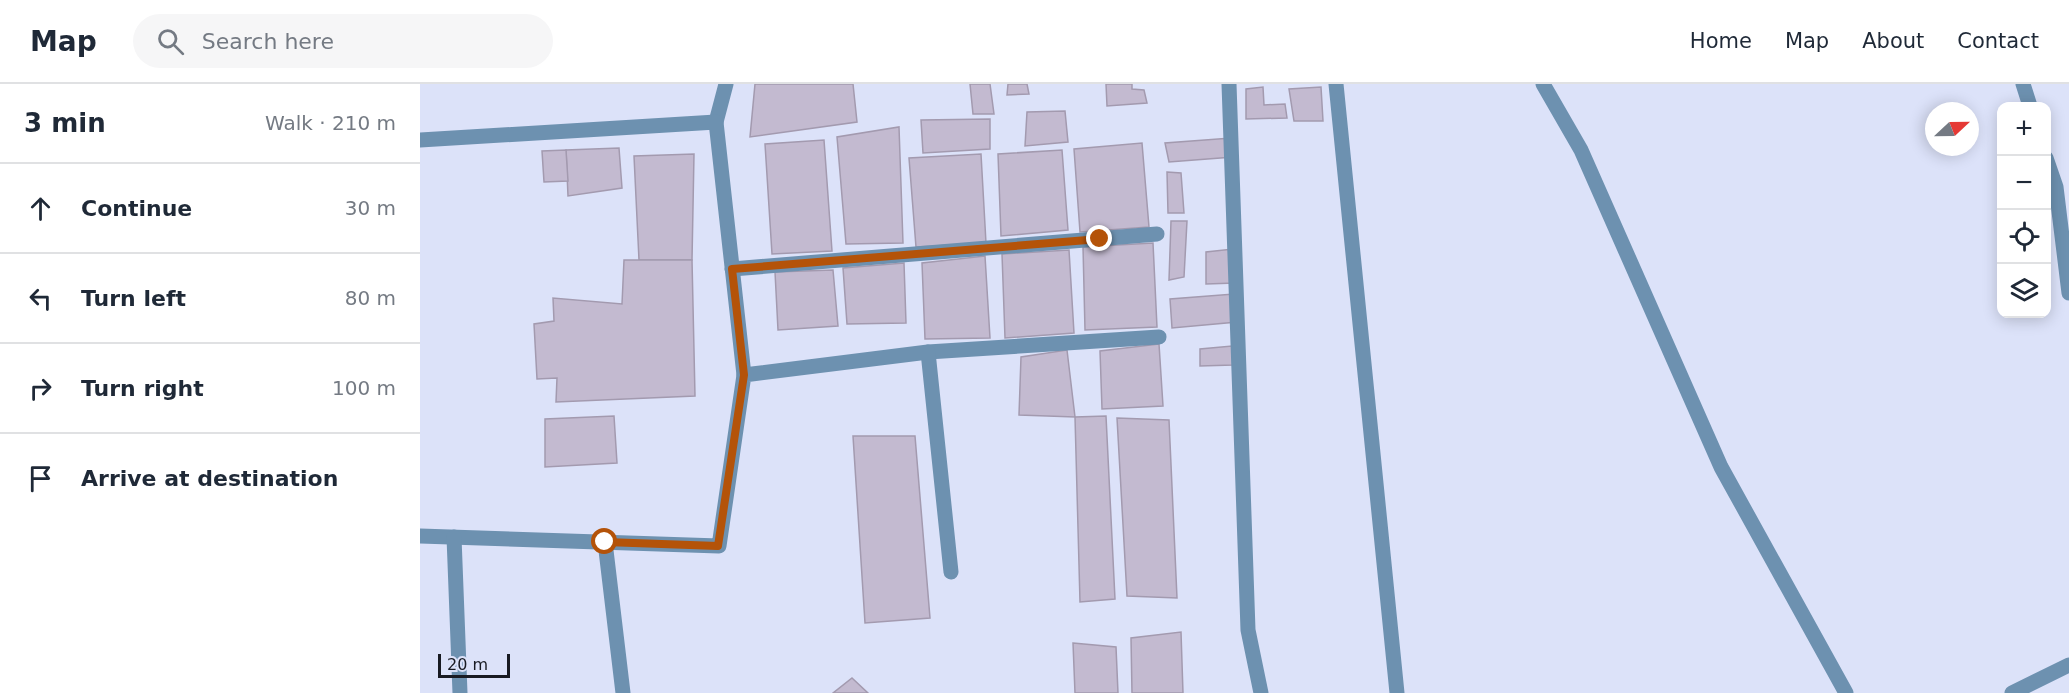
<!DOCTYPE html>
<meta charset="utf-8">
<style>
:root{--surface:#fff;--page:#f6f6f7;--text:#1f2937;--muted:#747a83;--line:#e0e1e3}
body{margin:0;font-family:"DejaVu Sans",sans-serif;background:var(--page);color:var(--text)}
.controls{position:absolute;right:18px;top:18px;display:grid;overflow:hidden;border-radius:12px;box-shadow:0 3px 15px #0003}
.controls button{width:54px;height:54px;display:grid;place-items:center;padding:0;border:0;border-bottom:2px solid var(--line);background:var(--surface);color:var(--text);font:30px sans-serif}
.compass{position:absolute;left:1505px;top:18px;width:54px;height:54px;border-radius:50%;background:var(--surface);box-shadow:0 3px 15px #0003;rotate:68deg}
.scale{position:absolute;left:18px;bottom:15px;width:72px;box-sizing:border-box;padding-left:6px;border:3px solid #181a22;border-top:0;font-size:16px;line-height:21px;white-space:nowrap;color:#181a22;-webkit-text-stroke:4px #dce2f9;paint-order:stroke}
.stop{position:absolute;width:18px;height:18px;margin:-14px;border:4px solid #b45309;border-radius:50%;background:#fff}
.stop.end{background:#b45309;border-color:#fff;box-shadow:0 2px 6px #0008}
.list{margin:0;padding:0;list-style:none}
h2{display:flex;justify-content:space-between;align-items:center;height:78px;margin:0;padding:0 24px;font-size:26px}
h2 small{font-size:20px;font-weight:400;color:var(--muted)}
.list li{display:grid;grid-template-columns:39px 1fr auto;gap:18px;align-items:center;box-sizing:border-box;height:90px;padding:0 24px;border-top:2px solid var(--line)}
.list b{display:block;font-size:22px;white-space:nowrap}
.list em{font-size:20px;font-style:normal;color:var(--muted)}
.icon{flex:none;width:33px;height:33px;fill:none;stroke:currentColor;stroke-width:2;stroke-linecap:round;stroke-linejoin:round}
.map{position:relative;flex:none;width:1649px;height:609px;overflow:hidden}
header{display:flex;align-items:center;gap:36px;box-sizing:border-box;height:84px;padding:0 30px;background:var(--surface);border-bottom:2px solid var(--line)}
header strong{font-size:28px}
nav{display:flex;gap:33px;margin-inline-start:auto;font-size:21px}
.search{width:420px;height:54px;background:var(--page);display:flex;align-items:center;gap:15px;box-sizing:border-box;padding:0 21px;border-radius:33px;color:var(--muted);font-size:22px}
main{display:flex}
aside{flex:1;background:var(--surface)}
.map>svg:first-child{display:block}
.building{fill:#c3bad0;stroke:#a39aaf;stroke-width:1.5}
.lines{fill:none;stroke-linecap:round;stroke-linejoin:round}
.street{stroke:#6d91b0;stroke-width:15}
.route{stroke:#b45309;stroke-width:8}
</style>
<header>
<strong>Map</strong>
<div class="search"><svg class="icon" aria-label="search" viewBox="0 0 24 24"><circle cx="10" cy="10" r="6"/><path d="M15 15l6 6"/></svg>Search here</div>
<nav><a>Home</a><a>Map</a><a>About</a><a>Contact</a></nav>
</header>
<main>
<aside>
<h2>3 min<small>Walk · 210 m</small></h2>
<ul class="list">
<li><svg class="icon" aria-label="ahead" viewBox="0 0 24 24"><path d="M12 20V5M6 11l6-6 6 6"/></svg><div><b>Continue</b></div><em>30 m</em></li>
<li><svg class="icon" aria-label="left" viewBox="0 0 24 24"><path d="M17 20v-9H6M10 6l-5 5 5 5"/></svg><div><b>Turn left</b></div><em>80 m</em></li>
<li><svg class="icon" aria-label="right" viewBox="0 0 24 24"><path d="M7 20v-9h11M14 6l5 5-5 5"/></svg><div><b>Turn right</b></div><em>100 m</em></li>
<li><svg class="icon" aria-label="arrive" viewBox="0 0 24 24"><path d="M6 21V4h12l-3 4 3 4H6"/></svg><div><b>Arrive at destination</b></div></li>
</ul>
</aside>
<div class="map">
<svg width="1649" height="609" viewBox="0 0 1649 609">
<rect width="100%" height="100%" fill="#dce2f9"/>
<g class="building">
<polygon points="335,0 433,0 437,38 330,53"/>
<polygon points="550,0 570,0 574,30 553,30"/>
<polygon points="588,0 607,0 609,10 587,11"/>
<polygon points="686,0 712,0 712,5 724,6 727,19 687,22"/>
<polygon points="843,3 844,21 865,20 867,34 826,35 826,5"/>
<polygon points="901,3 903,37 874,37 869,5"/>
<polygon points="645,27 648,58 605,62 607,28"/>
<polygon points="570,35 570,65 503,69 501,36"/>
<polygon points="479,43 483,159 426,160 417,53"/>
<polygon points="811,54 813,73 749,78 745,59"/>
<polygon points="404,56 412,167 352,170 345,60"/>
<polygon points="722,59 729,143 660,148 654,65"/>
<polygon points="199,64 202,104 148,112 146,66"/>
<polygon points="146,66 148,97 124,98 122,67"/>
<polygon points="642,66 648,146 581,152 578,70"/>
<polygon points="274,70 272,176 219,176 214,72"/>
<polygon points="561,70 566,159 496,163 489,74"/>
<polygon points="747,88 761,89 764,129 748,129"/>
<polygon points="751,137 767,137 764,193 749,196"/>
<polygon points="733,159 737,243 665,246 663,163"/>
<polygon points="813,165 815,199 786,200 786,168"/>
<polygon points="649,166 654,249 585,254 582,170"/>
<polygon points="565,172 570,254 505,255 502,179"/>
<polygon points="204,176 272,176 275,312 136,318 137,294 117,295 114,240 134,237 133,214 202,220"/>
<polygon points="484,179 486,239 427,240 423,184"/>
<polygon points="413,186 418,242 358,246 355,188"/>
<polygon points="814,210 817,238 752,244 750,215"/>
<polygon points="739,260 743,322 682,325 680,267"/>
<polygon points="812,262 813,281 780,282 780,265"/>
<polygon points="647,266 655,333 599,331 601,273"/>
<polygon points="194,332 197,379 125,383 125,335"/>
<polygon points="686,332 695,515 660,518 655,333"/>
<polygon points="697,334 749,336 757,514 707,512"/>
<polygon points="433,352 495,352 510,534 445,539"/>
<polygon points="761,548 763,609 712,609 711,554"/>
<polygon points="653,559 696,563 698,609 655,609"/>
<polygon points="432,594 448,609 413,609"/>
</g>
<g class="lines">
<g class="street">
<polyline points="809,0 828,546 841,609"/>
<polyline points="916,0 977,609"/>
<polyline points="1123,0 1161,66 1301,383 1426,609"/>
<polyline points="1603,0 1610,22"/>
<polyline points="296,38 306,0"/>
<polyline points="0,56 296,38 324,291"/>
<polyline points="1626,74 1636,103 1649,209"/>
<polyline points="312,185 737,150"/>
<polyline points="508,268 739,253"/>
<polyline points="0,452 299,462 324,291 508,268 531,488"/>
<polyline points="34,453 40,609"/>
<polyline points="185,458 203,609"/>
<polyline points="1592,609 1649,581"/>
</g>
</g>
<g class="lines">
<polyline class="route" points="185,458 298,462 324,291 312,185 680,155"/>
</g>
</svg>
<div class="controls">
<button>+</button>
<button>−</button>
<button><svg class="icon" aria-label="locate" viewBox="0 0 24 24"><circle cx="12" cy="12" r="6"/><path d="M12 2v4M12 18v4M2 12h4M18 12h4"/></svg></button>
<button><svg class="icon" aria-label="layers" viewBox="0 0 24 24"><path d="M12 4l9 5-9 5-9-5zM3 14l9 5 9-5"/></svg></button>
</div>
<svg class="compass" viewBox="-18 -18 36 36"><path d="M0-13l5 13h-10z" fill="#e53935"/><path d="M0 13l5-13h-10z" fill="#747a83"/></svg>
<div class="scale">20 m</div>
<div class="stop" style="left:185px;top:458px"></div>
<div class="stop end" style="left:680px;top:155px"></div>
</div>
</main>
